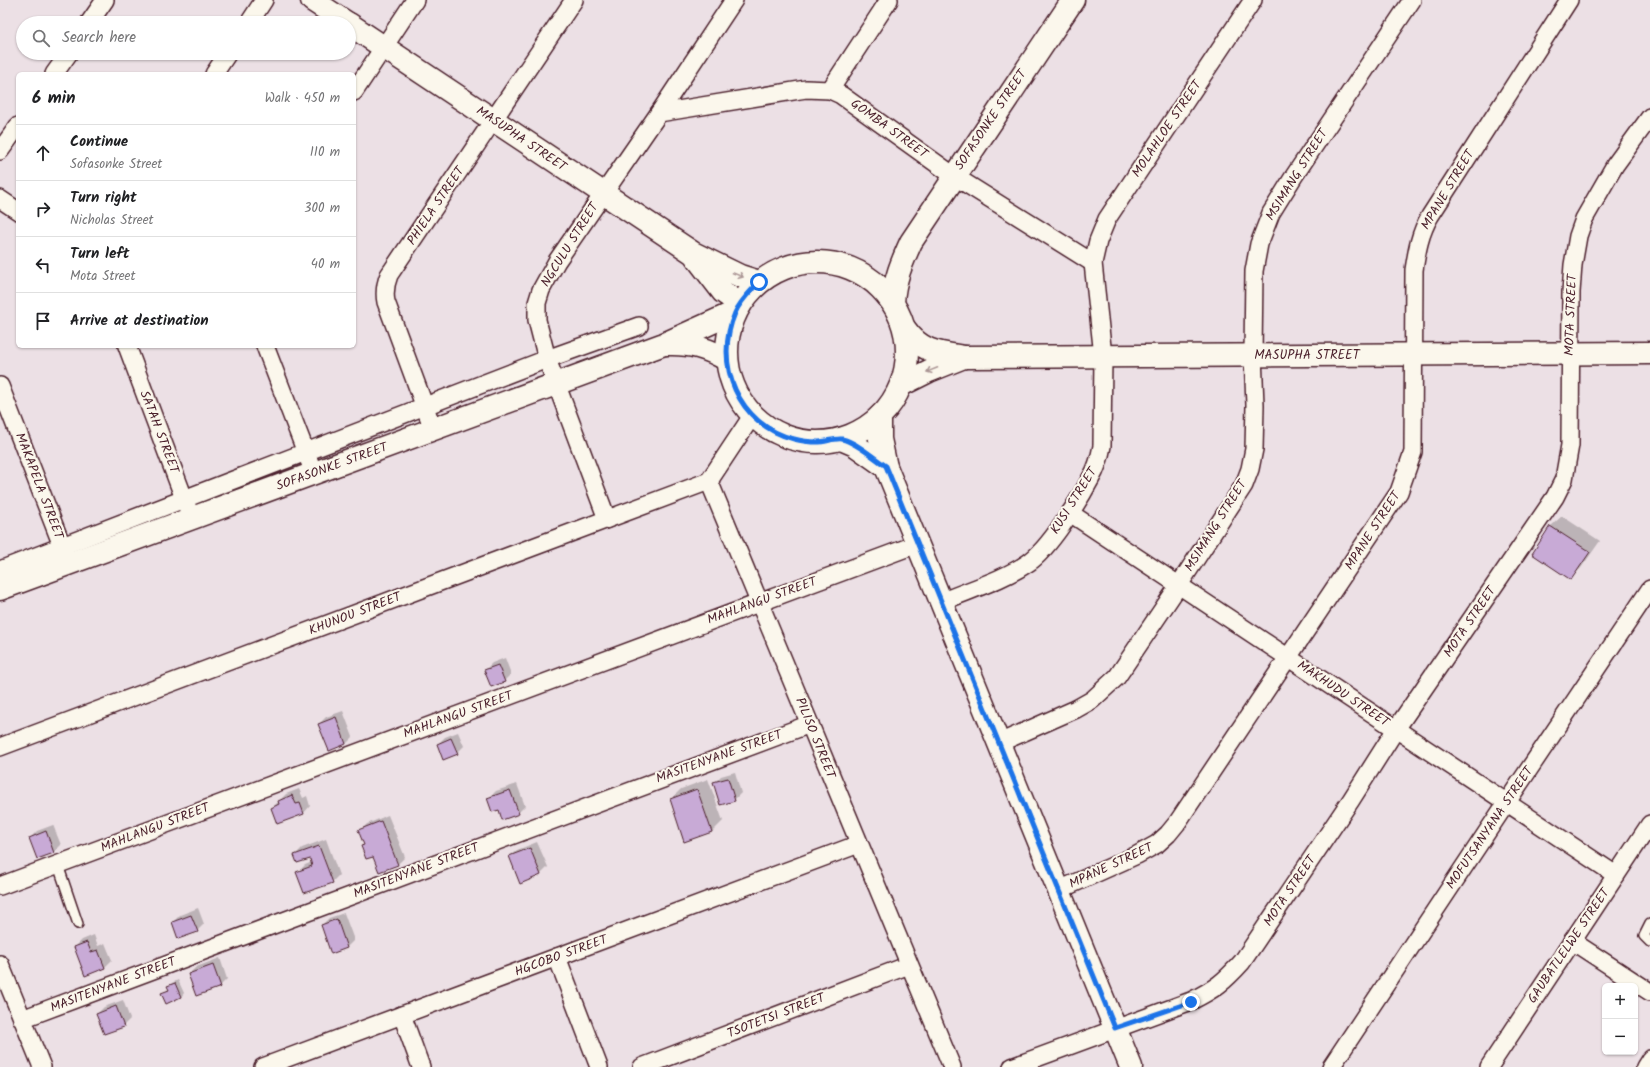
<!DOCTYPE html>
<meta charset="utf-8">
<style>
:root{--surface:#fff;--page:#f2f2f2;--text:#202124;--muted:#757577;--line:#e0e0e0}
body{margin:0;font-family:Kalam,sans-serif;background:var(--page);color:var(--text)}
.controls{position:absolute;right:12px;bottom:12px;display:grid;overflow:hidden;border-radius:6px;box-shadow:0 1px 3px #0004}
.controls button{width:36px;height:36px;display:grid;place-items:center;padding:0;border:0;border-bottom:1px solid var(--line);background:var(--surface);color:var(--text);font:20px sans-serif}
.stop{position:absolute;width:12px;height:12px;margin:-9px;border:3px solid #1a73e8;border-radius:50%;background:#fff}
.stop.end{background:#1a73e8;border-color:#fff;box-shadow:0 1px 4px #0008}
.list{margin:0;padding:0;list-style:none}
h2{display:flex;justify-content:space-between;align-items:center;height:52px;margin:0;padding:0 16px;font-size:17px}
h2 small{font-size:13px;font-weight:400;color:var(--muted)}
.list li{display:grid;grid-template-columns:26px 1fr auto;gap:12px;align-items:center;box-sizing:border-box;height:56px;padding:0 16px;border-top:1px solid var(--line)}
.list b{display:block;font-size:15px;white-space:nowrap}
.list p{margin:0;font-size:13px;white-space:nowrap;color:var(--muted)}
.list em{font-size:13px;font-style:normal;color:var(--muted)}
.icon{flex:none;width:22px;height:22px;fill:none;stroke:currentColor;stroke-width:2;stroke-linecap:round;stroke-linejoin:round}
.map{position:relative;flex:none;width:1650px;height:1067px;overflow:hidden}
.search{position:absolute;background:var(--surface);box-shadow:0 1px 3px #0004;left:16px;top:16px;width:340px;height:44px;display:flex;align-items:center;gap:10px;box-sizing:border-box;padding:0 14px;border-radius:22px;color:var(--muted);font-size:15px}
.panel{position:absolute;background:var(--surface);box-shadow:0 1px 3px #0004;left:16px;top:72px;width:340px;height:276px;border-radius:6px}
.map>svg:first-child{display:block}
.shadow{fill:#0003}
.building{fill:#c8aad6;stroke:#4a1f2b}
.lines{fill:none;stroke-linecap:round;stroke-linejoin:round}
.lane-casing{stroke:#4a1f2b;stroke-width:12}
.street-casing{stroke:#4a1f2b;stroke-width:20}
.secondary-casing{stroke:#4a1f2b;stroke-width:25}
.lane{stroke:#fbf7ec;stroke-width:9}
.street{stroke:#fbf7ec;stroke-width:17}
.secondary{stroke:#fbf7ec;stroke-width:22}
.oneway{stroke:#ab9695}
.route{stroke:#1a73e8;stroke-width:5}
.labels{text-anchor:middle;dominant-baseline:central;stroke-width:4;stroke-linejoin:round;paint-order:stroke}
.street-label{font-size:13px;fill:#4a1f2b;stroke:#fbf7ec}
</style>
<div class="map">
<svg width="1650" height="1067" viewBox="0 0 1650 1067">
<rect width="100%" height="100%" fill="#ece0e5"/>
<filter id="ink" filterUnits="userSpaceOnUse"><feTurbulence type="fractalNoise" baseFrequency=".025" numOctaves="2"/><feDisplacementMap in="SourceGraphic" scale="8" xChannelSelector="R" yChannelSelector="G"/><feConvolveMatrix kernelMatrix="1 2 1 2 8 2 1 2 1" color-interpolation-filters="sRGB"/></filter>
<g filter="url(#ink)">
<g class="shadow">
<polygon points="1562,516 1600,541 1581,568 1570,579 1533,554 1551,526"/>
<polygon points="505,658 511,674 504,681 485,670 492,663"/>
<polygon points="343,711 353,737 346,744 319,724 326,717"/>
<polygon points="458,732 464,746 457,753 438,744 445,737"/>
<polygon points="735,772 741,793 734,800 714,783 721,776"/>
<polygon points="708,779 723,821 712,832 685,841 671,799 681,789"/>
<polygon points="517,784 525,806 518,813 499,809 489,798 496,791"/>
<polygon points="299,789 303,798 307,796 310,806 304,813 272,808 286,794"/>
<polygon points="388,815 405,857 398,864 380,871 374,855 362,846 365,844 360,831 367,824"/>
<polygon points="53,825 61,845 54,852 30,838 37,831"/>
<polygon points="326,839 339,875 332,882 298,872 305,865 312,862 311,857 295,855 302,848"/>
<polygon points="537,842 548,867 541,874 510,856 517,850"/>
<polygon points="198,908 204,924 197,931 173,922 180,915"/>
<polygon points="344,913 354,940 347,947 332,952 322,925 329,918"/>
<polygon points="94,935 98,946 105,943 112,960 105,967 75,947 82,940"/>
<polygon points="220,958 227,979 220,986 189,974 196,967"/>
<polygon points="178,980 184,993 181,997 162,993 169,989 168,986 172,983"/>
<polygon points="123,1000 130,1019 123,1026 97,1014 104,1007"/>
</g>
<g class="building">
<polygon points="1550,526 1590,552 1571,580 1532,554"/>
<polygon points="498,665 505,682 491,687 484,670"/>
<polygon points="336,717 346,744 329,751 318,724"/>
<polygon points="451,738 458,754 443,760 437,744"/>
<polygon points="728,778 735,801 720,805 713,782"/>
<polygon points="697,789 712,832 684,842 670,799"/>
<polygon points="510,790 519,814 502,820 499,810 492,812 487,798"/>
<polygon points="292,795 296,804 300,803 304,814 277,824 271,808 279,804 278,801"/>
<polygon points="381,821 398,865 379,872 373,857 366,859 361,846 364,845 358,830"/>
<polygon points="46,831 54,853 37,859 29,838"/>
<polygon points="319,846 333,883 304,893 296,872 312,866 310,859 297,863 294,855"/>
<polygon points="530,848 541,875 520,884 509,856"/>
<polygon points="191,915 198,932 178,939 172,922"/>
<polygon points="337,919 347,948 331,954 321,925"/>
<polygon points="87,942 91,952 98,950 105,968 85,976 74,947"/>
<polygon points="213,965 221,987 196,996 188,974"/>
<polygon points="175,983 181,997 166,1004 161,993 169,990 167,986"/>
<polygon points="116,1006 124,1027 104,1034 96,1014"/>
</g>
<g class="lines">
<g class="lane-casing">
<g id="lane">
<polyline points="58,865 78,924"/>
<polyline points="1650,924 1644,936 1650,942"/>
</g>
</g>
<g class="street-casing">
<g id="street">
<polyline points="89,23 105,0"/>
<polyline points="249,23 264,0"/>
<polyline points="54,74 69,53"/>
<polyline points="214,74 228,53"/>
<polyline points="830,90 889,0"/>
<polyline points="354,92 415,0"/>
<polyline points="659,113 806,89 830,90 841,95 954,176 1093,263"/>
<polyline points="0,151 18,126"/>
<polyline points="0,199 18,211"/>
<polyline points="127,346 188,509"/>
<polyline points="265,346 310,463"/>
<polyline points="0,386 66,556"/>
<path d="M433 429 386 302C384 292 385 285 389 275L574 0"/>
<polyline points="709,481 952,1067"/>
<polyline points="709,481 752,416"/>
<polyline points="1070,513 1616,875"/>
<polyline points="607,519 547,359 537,320 537,303 541,290 557,261 659,113 734,0"/>
<polyline points="0,570 547,359 639,326"/>
<path d="M941 602C969 590 1003 580 1028 563 1048 550 1079 501 1091 478 1097 468 1100 457 1102 446L1103 356 1093 263 1098 241 1107 219 1253 0"/>
<polyline points="999,743 1076,709 1092,700 1117,677 1179,585 1244,485 1250,469 1254,449 1255,405 1253,355 1254,271 1259,244 1271,213 1294,176 1412,0"/>
<polyline points="0,747 709,481"/>
<polyline points="0,886 917,544"/>
<path d="M1059 890 1137 855 1157 844 1168 834 1177 823 1399 492 1413 452 1414 270C1417 250 1420 233 1430 216L1569 0"/>
<polyline points="1572,941 1650,992"/>
<polyline points="557,957 599,1067"/>
<polyline points="0,964 42,1067"/>
<polyline points="402,1015 421,1067"/>
<polyline points="22,1019 810,724"/>
<polyline points="263,1067 859,844"/>
<polyline points="642,1067 909,965"/>
<path d="M1012 1067 1191 1001C1215 989 1224 982 1242 962L1351 800 1396 729 1555 497 1564 479 1570 445 1571 292 1573 265 1578 236 1584 219 1615 165 1650 117"/>
<polyline points="1331,1067 1507,802 1650,589"/>
<polyline points="1489,1067 1650,824"/>
<polyline points="1645,1067 1650,1059"/>
</g>
</g>
<g class="secondary-casing">
<g id="secondary">
<polyline points="312,0 347,23"/>
<polyline points="349,24 693,253 740,276 759,282"/>
<polyline points="696,257 723,292 740,304"/>
<circle cx="817" cy="352" r="90"/>
<path d="M893 303C894 280 902 262 911 242L1073 0"/>
<path d="M905 329C921 352 938 353 964 357L1650 353"/>
<path d="M667 344C690 343 708 348 727 360"/>
<polyline points="901,385 929,371 964,357"/>
<polyline points="880,416 880,439 886,467 1131,1067"/>
<polyline points="841,439 855,445 886,467"/>
<polyline points="0,589 664,344 735,312"/>
</g>
</g>
<use href="#lane" class="lane"/>
<use href="#street" class="street"/>
<use href="#secondary" class="secondary"/>
</g>
<defs><path id="oneway-shaft" d="M-6 0H5M1.5-3L5.5 0L1.5 3" fill="none" stroke-width="1.6" stroke-linecap="round" stroke-linejoin="round"/></defs>
<g class="oneway">
<use href="#oneway-shaft" transform="translate(738 275) rotate(22)"/>
<use href="#oneway-shaft" transform="translate(932 370) rotate(158)"/>
</g>
</g>
<g class="lines" filter="url(#ink)">
<path class="route" d="M759 282C750 292 740 301 735 313 713 364 738 425 794 439 801 441 811 442 818 442 825 442 835 438 842 439 856 442 874 458 886 466L1115 1028 1191 1002"/>
</g>
<g class="labels">
<g class="street-label">
<text transform="translate(991 120) rotate(-56)">SOFASONKE STREET</text>
<text transform="translate(889 129) rotate(36)">GOMBA STREET</text>
<text transform="translate(1167 129) rotate(-56)">MOLAHLOE STREET</text>
<text transform="translate(521 139) rotate(34)">MASUPHA STREET</text>
<text transform="translate(1297 175) rotate(-58)">MSIMANG STREET</text>
<text transform="translate(1448 190) rotate(-59)">MPANE STREET</text>
<text transform="translate(436 206) rotate(-56)">PHIELA STREET</text>
<text transform="translate(570 245) rotate(-58)">NGCULU STREET</text>
<text transform="translate(1571 315) rotate(-88)">MOTA STREET</text>
<text x="1307" y="355">MASUPHA STREET</text>
<text transform="translate(159 432) rotate(69)">SATAH STREET</text>
<text transform="translate(332 467) rotate(-20)">SOFASONKE STREET</text>
<text transform="translate(39 486) rotate(69)">MAKAPELA STREET</text>
<text transform="translate(1074 501) rotate(-58)">KUSI STREET</text>
<text transform="translate(1216 526) rotate(-58)">MSIMANG STREET</text>
<text transform="translate(1373 531) rotate(-57)">MPANE STREET</text>
<text transform="translate(762 601) rotate(-20)">MAHLANGU STREET</text>
<text transform="translate(355 614) rotate(-21)">KHUNOU STREET</text>
<text transform="translate(1470 622) rotate(-56)">MOTA STREET</text>
<text transform="translate(1343 694) rotate(34)">MAKHUDU STREET</text>
<text transform="translate(458 715) rotate(-20)">MAHLANGU STREET</text>
<text transform="translate(815 738) rotate(68)">PILISO STREET</text>
<text transform="translate(719 757) rotate(-20)">MASITENYANE STREET</text>
<text transform="translate(155 828) rotate(-21)">MAHLANGU STREET</text>
<text transform="translate(1490 828) rotate(-56)">MOFUTSANYANA STREET</text>
<text transform="translate(1111 866) rotate(-25)">MPANE STREET</text>
<text transform="translate(416 871) rotate(-21)">MASITENYANE STREET</text>
<text transform="translate(1290 891) rotate(-56)">MOTA STREET</text>
<text transform="translate(1569 946) rotate(-56)">GAUBATLELWE STREET</text>
<text transform="translate(561 956) rotate(-20)">HGCOBO STREET</text>
<text transform="translate(113 985) rotate(-21)">MASITENYANE STREET</text>
<text transform="translate(776 1016) rotate(-21)">TSOTETSI STREET</text>
</g>
</g>
</svg>
<div class="controls">
<button>+</button>
<button>−</button>
</div>
<div class="stop" style="left:759px;top:282px"></div>
<div class="stop end" style="left:1191px;top:1002px"></div>
<div class="search"><svg class="icon" aria-label="search" viewBox="0 0 24 24"><circle cx="10" cy="10" r="6"/><path d="M15 15l6 6"/></svg>Search here</div>
<section class="panel">
<h2>6 min<small>Walk · 450 m</small></h2>
<ul class="list">
<li><svg class="icon" aria-label="ahead" viewBox="0 0 24 24"><path d="M12 20V5M6 11l6-6 6 6"/></svg><div><b>Continue</b><p>Sofasonke Street</p></div><em>110 m</em></li>
<li><svg class="icon" aria-label="right" viewBox="0 0 24 24"><path d="M7 20v-9h11M14 6l5 5-5 5"/></svg><div><b>Turn right</b><p>Nicholas Street</p></div><em>300 m</em></li>
<li><svg class="icon" aria-label="left" viewBox="0 0 24 24"><path d="M17 20v-9H6M10 6l-5 5 5 5"/></svg><div><b>Turn left</b><p>Mota Street</p></div><em>40 m</em></li>
<li><svg class="icon" aria-label="arrive" viewBox="0 0 24 24"><path d="M6 21V4h12l-3 4 3 4H6"/></svg><div><b>Arrive at destination</b></div></li>
</ul>
</section>
</div>
